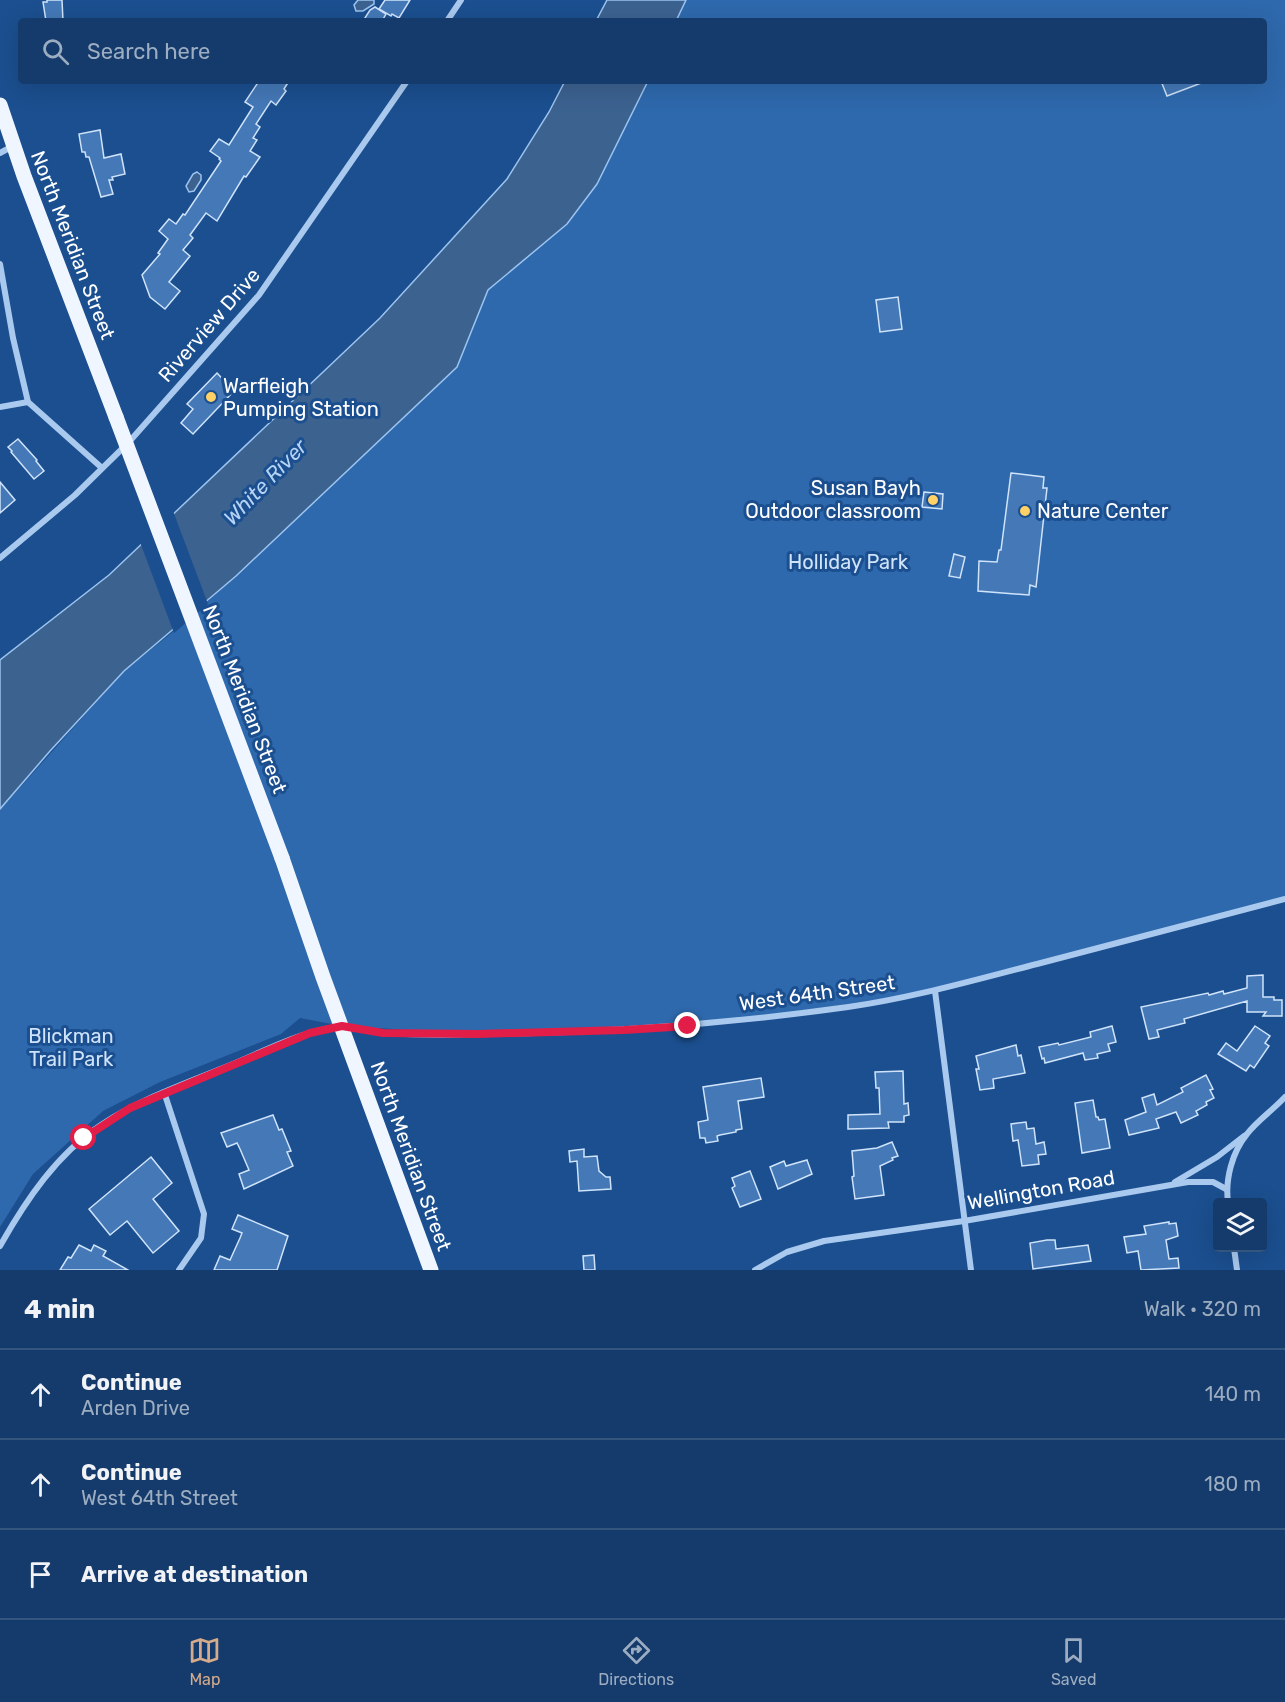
<!DOCTYPE html>
<meta charset="utf-8">
<style>
:root{--surface:#143b6b;--page:#214673;--text:#f1f3f6;--muted:#9dadc1;--line:#33557e;--accent:#d6ab8b}
body{margin:0;font-family:Rubik,sans-serif;background:var(--page);color:var(--text)}
.controls{position:absolute;right:18px;bottom:18px;display:grid;overflow:hidden;border-radius:6px;box-shadow:0 6px 24px #0002}
.controls button{width:54px;height:54px;display:grid;place-items:center;padding:0;border:0;border-bottom:2px solid var(--line);background:var(--surface);color:var(--text);font:30px sans-serif}
.stop{position:absolute;width:18px;height:18px;margin:-14px;border:4px solid #e11d48;border-radius:50%;background:#fff}
.stop.end{background:#e11d48;border-color:#fff;box-shadow:0 2px 6px #0008}
.list{margin:0;padding:0;list-style:none}
h2{display:flex;justify-content:space-between;align-items:center;height:78px;margin:0;padding:0 24px;font-size:26px}
h2 small{font-size:20px;font-weight:400;color:var(--muted)}
.list li{display:grid;grid-template-columns:39px 1fr auto;gap:18px;align-items:center;box-sizing:border-box;height:90px;padding:0 24px;border-top:2px solid var(--line)}
.list b{display:block;font-size:22px;white-space:nowrap}
.list p{margin:0;font-size:20px;white-space:nowrap;color:var(--muted)}
.list em{font-size:20px;font-style:normal;color:var(--muted)}
.icon{flex:none;width:33px;height:33px;fill:none;stroke:currentColor;stroke-width:2;stroke-linecap:round;stroke-linejoin:round}
.map{position:relative;flex:none;width:1285px;height:1270px;overflow:hidden}
.search{position:absolute;background:var(--surface);box-shadow:0 6px 24px #0002;left:18px;right:18px;top:18px;height:66px;display:flex;align-items:center;gap:15px;box-sizing:border-box;padding:0 21px;border-radius:6px;color:var(--muted);font-size:22px}
.sheet{height:348px;background:var(--surface)}
nav{display:flex;justify-content:space-around;align-items:center;box-sizing:border-box;height:84px;border-top:2px solid var(--line);background:var(--surface);font-size:16px;color:var(--muted)}
nav a{display:grid;justify-items:center;gap:3px}
nav .on{color:var(--accent)}
.map>svg:first-child{display:block}
.green{fill:#2e69ad}
.water{fill:#3c6290;stroke:#9cc4f0;stroke-width:1.5}
.pier{fill:#1b4f8f}
.building{fill:#4478b7;stroke:#cfe3fa;stroke-width:1.5}
.lines{fill:none;stroke-linecap:round;stroke-linejoin:round}
.minor{stroke:#a9c9ee;stroke-width:6}
.primary{stroke:#f0f6ff;stroke-width:15}
.primary-bridge{stroke:#f0f6ff;stroke-width:15}
.route{stroke:#e11d48;stroke-width:8}
.poi-dot{fill:#ffd166;stroke:#1b4f8f;stroke-width:2}
.labels{text-anchor:middle;dominant-baseline:central;stroke-width:6;stroke-linejoin:round;paint-order:stroke}
.street-label{font-size:20px;fill:#fff;stroke:#1b4f8f}
.poi-label{font-size:20px;fill:#fff;stroke:#1b4f8f;text-anchor:start}
.park-label{font-size:20px;fill:#cfe3fa;stroke:#1b4f8f}
.water-label{font-size:21px;font-style:italic;fill:#b5d3f5;stroke:#1b4f8f}
</style>
<div class="map">
<svg width="1285" height="1270" viewBox="0 0 1285 1270">
<rect width="100%" height="100%" fill="#1b4f8f"/>
<polygon class="green" points="685,0 1285,0 1285,899 935,991 717,1023 478,1034 342,1026 300,1018 281,1034 160,1082 103,1111 33,1174 0,1227 0,810 124,671 189,619 457,367 488,290 567,224 597,184 646,81 1264,81 1264,21 675,21"/>
<g class="water">
<polygon points="358,0 374,0 374,4 363,11 356,11 354,5"/>
<polygon points="607,0 686,0 676,21 596,21"/>
<polygon points="565,81 648,81 597,184 567,224 488,290 457,367 236,576 124,671 50,751 0,809 0,660 109,575 380,318 507,179 549,112"/>
<polygon points="197,172 201,175 201,180 194,191 189,192 186,186 193,174"/>
</g>
<polygon class="pier" points="173,511 208,604 174,633 140,542"/>
<g class="building">
<polygon points="47,0 62,0 63,21 46,21 43,2 47,2"/>
<polygon points="385,0 410,0 399,18 392,14 391,16 379,9"/>
<polygon points="375,7 386,14 382,21 363,21 370,10"/>
<polygon points="259,81 289,81 284,89 286,91 276,105 271,101 256,124 260,127 253,138 257,140 250,151 260,157 246,177 244,176 217,221 206,213 190,235 193,238 183,250 190,256 169,282 180,291 165,309 150,297 142,275 160,254 158,253 168,239 159,231 169,219 176,224 183,214 185,215 221,161 219,159 220,158 210,151 219,139 229,145 253,107 245,102"/>
<polygon points="1161,81 1204,81 1204,82 1167,96"/>
<polygon points="100,130 104,158 121,154 125,174 112,177 113,180 109,180 113,194 101,197 89,157 86,157 85,152 82,152 79,134"/>
<polygon points="898,297 902,329 880,332 876,300"/>
<polygon points="217,373 234,391 193,434 181,423 193,409 187,404"/>
<polygon points="18,439 37,460 36,461 44,471 34,479 11,452 12,451 8,447"/>
<polygon points="1011,473 1044,477 1043,488 1047,488 1036,587 1030,585 1029,595 978,591 979,561 997,562 999,550 1001,550"/>
<polygon points="0,482 15,500 0,513"/>
<polygon points="924,492 943,494 942,509 922,507"/>
<polygon points="954,554 965,557 960,578 949,576"/>
<polygon points="1263,975 1263,997 1274,997 1274,1000 1282,1000 1282,1016 1263,1016 1266,1012 1247,1012 1247,1001 1184,1019 1185,1023 1157,1030 1159,1037 1149,1039 1141,1007 1208,993 1209,995 1223,991 1224,994 1247,988 1247,976"/>
<polygon points="1112,1026 1116,1042 1108,1044 1110,1051 1097,1054 1098,1058 1085,1060 1083,1053 1045,1063 1044,1058 1042,1059 1039,1047 1058,1043 1059,1045 1091,1037 1090,1032"/>
<polygon points="1255,1026 1270,1036 1265,1043 1269,1046 1254,1068 1250,1065 1246,1071 1218,1054 1226,1043 1237,1051"/>
<polygon points="1016,1045 1018,1056 1021,1055 1025,1073 993,1079 994,1088 980,1090 976,1069 979,1069 976,1056"/>
<polygon points="903,1071 904,1104 908,1103 909,1115 904,1116 904,1122 888,1122 889,1128 848,1129 848,1115 880,1114 879,1088 876,1088 875,1072"/>
<polygon points="1206,1075 1213,1089 1210,1090 1214,1098 1206,1102 1207,1105 1196,1111 1198,1115 1181,1123 1176,1112 1156,1119 1159,1128 1129,1135 1125,1120 1146,1112 1142,1098 1154,1094 1157,1105 1183,1092 1181,1088"/>
<polygon points="761,1078 764,1097 738,1101 742,1129 736,1130 736,1132 720,1135 717,1136 718,1141 706,1143 705,1138 700,1138 698,1122 708,1120 703,1087"/>
<polygon points="1093,1100 1096,1117 1098,1117 1099,1120 1105,1119 1110,1148 1082,1153 1075,1103"/>
<polygon points="273,1115 279,1130 282,1129 291,1151 287,1152 293,1166 244,1189 239,1174 249,1170 240,1149 237,1143 227,1147 221,1133"/>
<polygon points="1026,1122 1027,1129 1034,1128 1036,1144 1044,1142 1046,1154 1038,1155 1039,1164 1022,1166 1018,1140 1013,1141 1011,1124"/>
<polygon points="892,1142 898,1156 892,1158 893,1160 880,1166 884,1195 855,1199 852,1177 854,1176 852,1151 877,1148"/>
<polygon points="584,1149 584,1157 597,1156 599,1171 606,1177 610,1177 611,1189 579,1191 577,1161 570,1162 569,1151"/>
<polygon points="151,1157 172,1183 153,1199 179,1231 153,1253 127,1221 110,1235 89,1209"/>
<polygon points="807,1160 812,1174 778,1189 770,1167 784,1161 786,1166"/>
<polygon points="750,1171 761,1199 740,1207 732,1188 735,1186 732,1178"/>
<polygon points="238,1215 288,1236 277,1270 214,1270 220,1256 230,1260 240,1238 242,1233 232,1229"/>
<polygon points="1169,1222 1169,1224 1176,1223 1178,1236 1166,1240 1169,1259 1178,1258 1179,1268 1141,1270 1138,1251 1127,1253 1124,1237 1146,1234 1144,1226"/>
<polygon points="1047,1240 1055,1240 1056,1249 1088,1245 1091,1261 1033,1269 1030,1243"/>
<polygon points="79,1245 91,1251 94,1245 106,1251 103,1256 128,1270 60,1270 68,1257 71,1258"/>
<polygon points="594,1255 595,1270 584,1270 583,1256"/>
</g>
<g class="lines">
<g class="minor">
<polyline points="447,21 461,0"/>
<polyline points="0,153 13,146"/>
<polyline points="0,264 13,338 28,402 102,468"/>
<polyline points="0,407 28,402"/>
<polyline points="0,558 75,495 129,442 259,295 407,81"/>
<polyline points="935,991 971,1270"/>
<polyline points="164,1092 204,1214 201,1238 179,1270"/>
<polyline points="1175,1182 1217,1157 1244,1136"/>
<path d="M1228 1202C1225 1180 1232 1152 1247 1134 1257 1121 1273 1110 1285 1097"/>
<path d="M0 1246C26 1200 57 1154 101 1125 142 1098 189 1082 233 1064 264 1051 297 1034 330 1028 348 1024 367 1032 385 1033 417 1035 450 1035 482 1034 605 1033 726 1024 848 1007 912 998 974 980 1037 964 1120 942 1202 921 1285 899"/>
<polyline points="1234,1248 1237,1270"/>
<polyline points="755,1270 787,1252 824,1241 964,1221 1188,1182 1213,1182 1226,1189"/>
</g>
<g class="primary">
<polyline points="0,105 24,176 116,417"/>
<polyline points="282,858 323,977 431,1270"/>
</g>
<polyline class="primary-bridge" points="116,417 282,858"/>
</g>
<g class="lines">
<polyline class="route" points="84,1138 130,1108 310,1033 342,1026 383,1033 478,1034 624,1030 688,1026"/>
</g>
<g class="poi-dot">
<circle cx="211" cy="397" r="6"/>
<circle cx="933" cy="500" r="6"/>
<circle cx="1025" cy="511" r="6"/>
</g>
<g class="labels">
<g class="street-label">
<text transform="translate(73 245) rotate(69)">North Meridian Street</text>
<text transform="translate(209 325) rotate(-49)">Riverview Drive</text>
<text transform="translate(245 699) rotate(69)">North Meridian Street</text>
<text transform="translate(817 993) rotate(-8)">West 64th Street</text>
<text transform="translate(411 1156) rotate(70)">North Meridian Street</text>
<text transform="translate(1041 1190) rotate(-10)">Wellington Road</text>
</g>
<g class="poi-label">
<text x="223" y="386">Warfleigh<tspan x="223" dy="23">Pumping Station</tspan></text>
<text x="921" y="488" text-anchor="end">Susan Bayh<tspan x="921" dy="23">Outdoor classroom</tspan></text>
<text x="1037" y="511">Nature Center</text>
</g>
<g class="park-label">
<text x="848" y="562">Holliday Park</text>
<text x="71" y="1036">Blickman<tspan x="71" dy="23">Trail Park</tspan></text>
</g>
<g class="water-label">
<text transform="translate(265 482) rotate(-46)">White River</text>
</g>
</g>
</svg>
<div class="controls">
<button><svg class="icon" aria-label="layers" viewBox="0 0 24 24"><path d="M12 4l9 5-9 5-9-5zM3 14l9 5 9-5"/></svg></button>
</div>
<div class="stop" style="left:84px;top:1138px"></div>
<div class="stop end" style="left:688px;top:1026px"></div>
<div class="search"><svg class="icon" aria-label="search" viewBox="0 0 24 24"><circle cx="10" cy="10" r="6"/><path d="M15 15l6 6"/></svg>Search here</div>
</div>
<section class="sheet">
<h2>4 min<small>Walk · 320 m</small></h2>
<ul class="list">
<li><svg class="icon" aria-label="ahead" viewBox="0 0 24 24"><path d="M12 20V5M6 11l6-6 6 6"/></svg><div><b>Continue</b><p>Arden Drive</p></div><em>140 m</em></li>
<li><svg class="icon" aria-label="ahead" viewBox="0 0 24 24"><path d="M12 20V5M6 11l6-6 6 6"/></svg><div><b>Continue</b><p>West 64th Street</p></div><em>180 m</em></li>
<li><svg class="icon" aria-label="arrive" viewBox="0 0 24 24"><path d="M6 21V4h12l-3 4 3 4H6"/></svg><div><b>Arrive at destination</b></div></li>
</ul>
</section>
<nav>
<a class="on"><svg class="icon" aria-label="map" viewBox="0 0 24 24"><path d="M3 6l6-2 6 2 6-2v14l-6 2-6-2-6 2zM9 4v14M15 6v14"/></svg>Map</a>
<a><svg class="icon" aria-label="directions" viewBox="0 0 24 24"><path d="M12 3l9 9-9 9-9-9zM9 14v-3h6M13 9l2 2-2 2"/></svg>Directions</a>
<a><svg class="icon" aria-label="saved" viewBox="0 0 24 24"><path d="M7 4h10v16l-5-4-5 4z"/></svg>Saved</a>
</nav>
